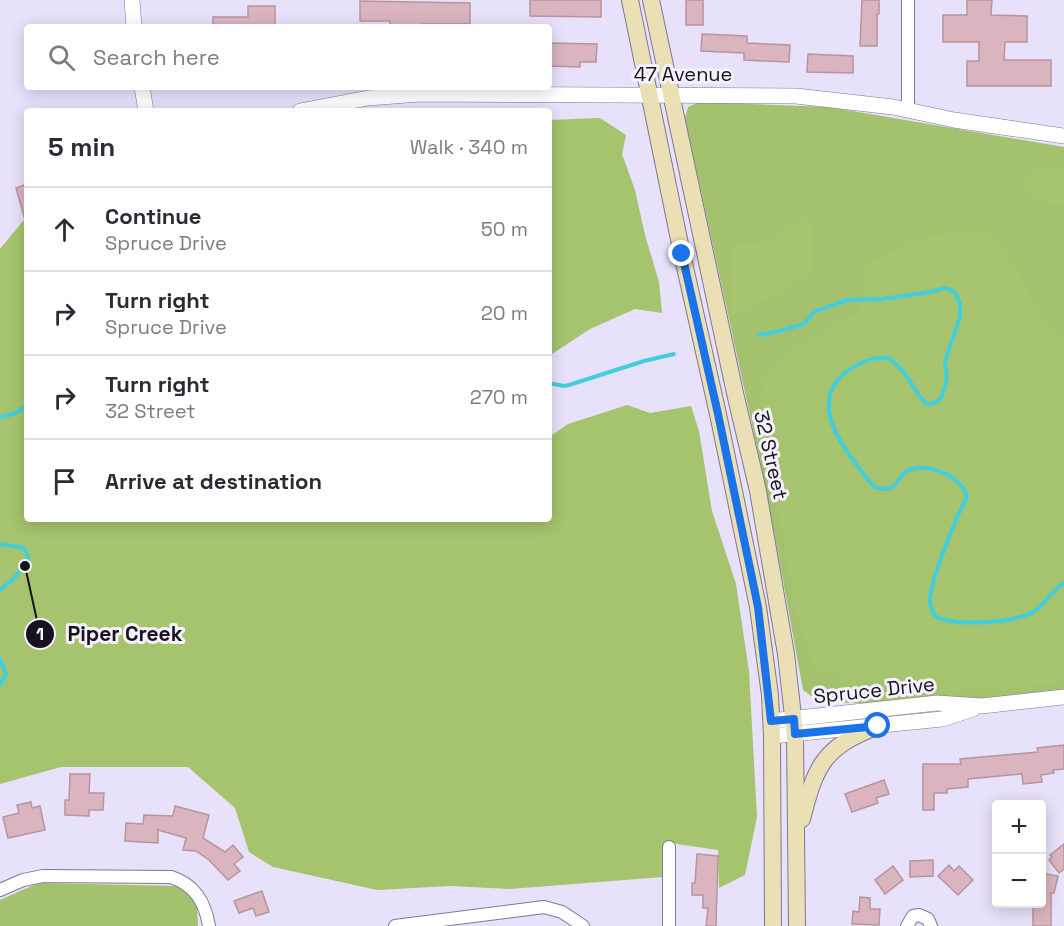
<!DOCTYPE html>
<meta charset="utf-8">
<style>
:root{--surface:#fff;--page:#f2f2f3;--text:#2b2b33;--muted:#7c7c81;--line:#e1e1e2}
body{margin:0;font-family:"Space Grotesk",sans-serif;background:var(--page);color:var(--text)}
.controls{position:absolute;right:18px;bottom:18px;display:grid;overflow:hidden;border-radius:6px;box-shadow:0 3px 15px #0003}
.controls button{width:54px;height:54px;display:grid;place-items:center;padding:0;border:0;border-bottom:2px solid var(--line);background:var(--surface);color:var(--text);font:30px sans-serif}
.stop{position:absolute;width:18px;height:18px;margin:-14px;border:4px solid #1a73e8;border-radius:50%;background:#fff}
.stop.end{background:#1a73e8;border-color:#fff;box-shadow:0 2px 6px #0008}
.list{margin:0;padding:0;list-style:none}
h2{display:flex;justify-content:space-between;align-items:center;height:78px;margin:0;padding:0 24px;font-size:26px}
h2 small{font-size:20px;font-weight:400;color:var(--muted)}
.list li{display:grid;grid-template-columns:39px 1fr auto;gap:18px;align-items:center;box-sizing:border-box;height:84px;padding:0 24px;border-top:2px solid var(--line)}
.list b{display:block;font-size:22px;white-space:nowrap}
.list p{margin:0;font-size:20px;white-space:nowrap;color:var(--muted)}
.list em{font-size:20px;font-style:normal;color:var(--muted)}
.icon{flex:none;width:33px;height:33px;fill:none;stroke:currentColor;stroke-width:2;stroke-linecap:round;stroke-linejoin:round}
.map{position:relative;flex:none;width:1064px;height:926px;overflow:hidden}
.search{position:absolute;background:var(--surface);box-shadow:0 3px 15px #0003;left:24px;top:24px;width:528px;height:66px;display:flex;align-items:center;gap:15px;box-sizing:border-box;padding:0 21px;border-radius:6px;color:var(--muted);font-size:22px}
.panel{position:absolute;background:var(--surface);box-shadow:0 3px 15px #0003;left:24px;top:108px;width:528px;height:414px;border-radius:6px}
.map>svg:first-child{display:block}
.green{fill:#a4c16e}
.forest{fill:#a6c46e}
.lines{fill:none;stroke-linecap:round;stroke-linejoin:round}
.stream{stroke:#42cedd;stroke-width:4}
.building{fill:#dab5bf;stroke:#b8949e;stroke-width:1.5}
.minor-casing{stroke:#7f7794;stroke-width:14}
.tertiary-casing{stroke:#7f7794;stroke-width:16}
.secondary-casing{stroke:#7f7794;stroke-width:18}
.minor{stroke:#fff;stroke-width:12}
.tertiary{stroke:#fff;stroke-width:15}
.secondary{stroke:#eadfb5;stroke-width:16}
.route{stroke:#1a73e8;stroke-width:8}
.labels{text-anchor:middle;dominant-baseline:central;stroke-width:6;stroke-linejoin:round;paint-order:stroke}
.street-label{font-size:20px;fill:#16131e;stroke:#f4f0fe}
.leader{fill:none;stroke:#16131e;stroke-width:2}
.callout-dot{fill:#16131e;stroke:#f4f0fe;stroke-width:2}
.mark-label{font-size:18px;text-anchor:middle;font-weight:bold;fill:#fff}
.callout-label{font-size:21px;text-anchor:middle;font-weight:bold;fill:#16131e;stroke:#f4f0fe;stroke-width:6;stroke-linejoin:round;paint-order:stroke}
</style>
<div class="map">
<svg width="1064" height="926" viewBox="0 0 1064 926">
<rect width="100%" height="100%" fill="#e8e1fb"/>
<g class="green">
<polygon points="699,102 829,107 1064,147 1064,697 937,703 821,703 803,690 767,493 685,118 688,107"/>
<polygon points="38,883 181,886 197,905 198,926 0,926 0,900"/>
</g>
<g class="forest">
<polygon points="600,118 626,135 622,154 635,190 645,235 659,282 662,313 635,309 590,329 549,356 549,120"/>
<polygon points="1064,167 1064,205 1053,206 1018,184 1036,169"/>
<polygon points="27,216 27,519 549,519 549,437 568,424 627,405 650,413 691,406 699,431 712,511 736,584 749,671 757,817 745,875 719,888 718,850 670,843 663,877 510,889 450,886 377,890 273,867 249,852 235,808 188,767 61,767 0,784 0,249"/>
<polygon points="803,217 813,228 811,273 768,298 732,314 731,284 734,244 773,242 784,229"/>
<polygon points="989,232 1015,267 1046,324 1064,341 1064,677 1051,684 873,697 836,674 813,664 794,604 774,487 756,411 765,379 792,349 859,312 867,263 931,235"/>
</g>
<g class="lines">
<g class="stream">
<path d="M759 335 780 331 804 324 814 312 847 300 883 299 930 292 945 288 951 290 956 294 960 304V317L945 361 947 379 942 396 936 403 927 404 920 397 904 372 889 358C872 356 859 362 846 372 803 406 851 457 874 487 902 496 894 473 912 469 932 464 962 477 967 497 957 515 928 585 930 603 931 608 933 612 935 616 955 627 1013 623 1033 612 1045 605 1052 590 1064 583"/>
<polyline points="549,383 564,386 569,385 644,361 674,354"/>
<polyline points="0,417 13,414 27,406"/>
<path d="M0 544 24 548 28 557C23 572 11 581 0 590"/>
<polyline points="0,659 6,674 0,685"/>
</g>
</g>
<g class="building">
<polygon points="530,0 601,0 601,17 530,16"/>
<rect x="686" y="0" width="17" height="25"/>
<polygon points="862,0 879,0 879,14 877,14 877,46 860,46"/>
<polygon points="967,0 992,0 991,15 1027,16 1027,42 1005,42 1004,60 1051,60 1051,86 967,86 967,61 979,61 979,42 943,42 943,15 967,15"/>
<polygon points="360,1 470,3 470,24 422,24 422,27 390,27 390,21 360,21"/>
<polygon points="248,6 275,6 275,27 213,27 213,17 248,17"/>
<polygon points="702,34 747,36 747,43 790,45 789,62 744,60 744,53 701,51"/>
<polygon points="549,43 597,44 596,62 580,62 580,67 549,66"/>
<polygon points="808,54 853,56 853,73 807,72"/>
<polygon points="27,184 27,220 25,220 16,188"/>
<polygon points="1064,745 1064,769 1053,770 1054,773 1041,775 1042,782 1023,784 1022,774 968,779 968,787 947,789 947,793 934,793 934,810 923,810 923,764 961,764 960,759 1038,752 1037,748"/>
<polygon points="70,774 90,774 89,793 104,793 103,810 89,810 89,816 65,815 65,800 69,800"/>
<polygon points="884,780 889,794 876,798 878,803 852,812 845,794"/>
<polygon points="31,802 32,808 40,806 45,830 8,838 3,817 19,813 17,805"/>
<polygon points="175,806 209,815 203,838 225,852 233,845 243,857 234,864 240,871 228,880 209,860 196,851 183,850 186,838 158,830 158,843 125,841 126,823 143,824 144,815 173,816"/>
<polygon points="1064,844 1064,869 1059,873 1049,860 1052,857 1050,855"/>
<polygon points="697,854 718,856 716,926 706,926 708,908 703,908 703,895 692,895 692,883 695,883"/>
<polygon points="933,860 933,876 910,877 910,861"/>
<polygon points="949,865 954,871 959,866 973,880 958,895 938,876"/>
<polygon points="893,866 903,880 885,894 875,880"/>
<polygon points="1041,873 1058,876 1054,893 1051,893 1051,926 1033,926 1033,905 1041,905"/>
<polygon points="262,891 269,912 256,916 253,908 239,913 234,901"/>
<polygon points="860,897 870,898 870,909 880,909 879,925 852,924 853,911 859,912"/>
</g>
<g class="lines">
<g class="minor-casing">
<g id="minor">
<polyline points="908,0 908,111"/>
<path d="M0 890 23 880 43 876 171 877C195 885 205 902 209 926"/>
<polyline points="395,926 544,907 562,912 583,926"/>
<polyline points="669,926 669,847"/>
<polyline points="907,926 913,916 919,915 928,919 931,926"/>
</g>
</g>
<g class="tertiary-casing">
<g id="tertiary">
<polyline points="132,0 134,27"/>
<polyline points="142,87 146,111"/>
<polyline points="300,111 368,98 420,94 796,96 893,107 954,120 1064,136"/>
<polyline points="771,721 937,703 982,706 1064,697"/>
<polyline points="772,736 942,719 973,709"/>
</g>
</g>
<g class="secondary-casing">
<g id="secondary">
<polyline points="630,0 682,254 718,414 758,607 770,695 772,736 773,926"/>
<polyline points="651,0 735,393 758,491 786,654 795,734 797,926"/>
<path d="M802 819C816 764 824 747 878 726"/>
</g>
</g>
<use href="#minor" class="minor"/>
<use href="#tertiary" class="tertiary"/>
<use href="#secondary" class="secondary"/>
</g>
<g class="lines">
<polyline class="route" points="682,254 718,414 758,607 771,721 794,719 795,734 878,726"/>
</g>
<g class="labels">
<g class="street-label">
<text x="683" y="74">47 Avenue</text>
<text transform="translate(771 455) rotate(77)">32 Street</text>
<text transform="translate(874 690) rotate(-6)">Spruce Drive</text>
</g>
</g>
<path class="leader" d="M25 566L40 634"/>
<g class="callout-dot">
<circle cx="25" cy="566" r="6"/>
<circle cx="40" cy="634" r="15"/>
</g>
<g class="mark-label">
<text x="40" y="640">1</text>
</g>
<g class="callout-label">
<text x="125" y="641">Piper Creek</text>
</g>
</svg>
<div class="controls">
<button>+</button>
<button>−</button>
</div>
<div class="stop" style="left:878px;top:726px"></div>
<div class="stop end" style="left:682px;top:254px"></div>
<div class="search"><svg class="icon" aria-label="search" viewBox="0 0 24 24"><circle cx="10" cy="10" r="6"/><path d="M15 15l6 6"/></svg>Search here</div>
<section class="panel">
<h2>5 min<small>Walk · 340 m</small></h2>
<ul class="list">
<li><svg class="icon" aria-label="ahead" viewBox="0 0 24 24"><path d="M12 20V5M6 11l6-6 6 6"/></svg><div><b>Continue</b><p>Spruce Drive</p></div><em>50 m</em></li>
<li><svg class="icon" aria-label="right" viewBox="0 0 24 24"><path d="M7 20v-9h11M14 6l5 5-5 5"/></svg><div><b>Turn right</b><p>Spruce Drive</p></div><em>20 m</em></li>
<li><svg class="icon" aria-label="right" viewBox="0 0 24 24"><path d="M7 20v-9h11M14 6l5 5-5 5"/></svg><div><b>Turn right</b><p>32 Street</p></div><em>270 m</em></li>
<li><svg class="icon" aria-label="arrive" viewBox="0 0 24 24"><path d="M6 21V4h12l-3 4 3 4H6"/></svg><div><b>Arrive at destination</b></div></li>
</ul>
</section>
</div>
